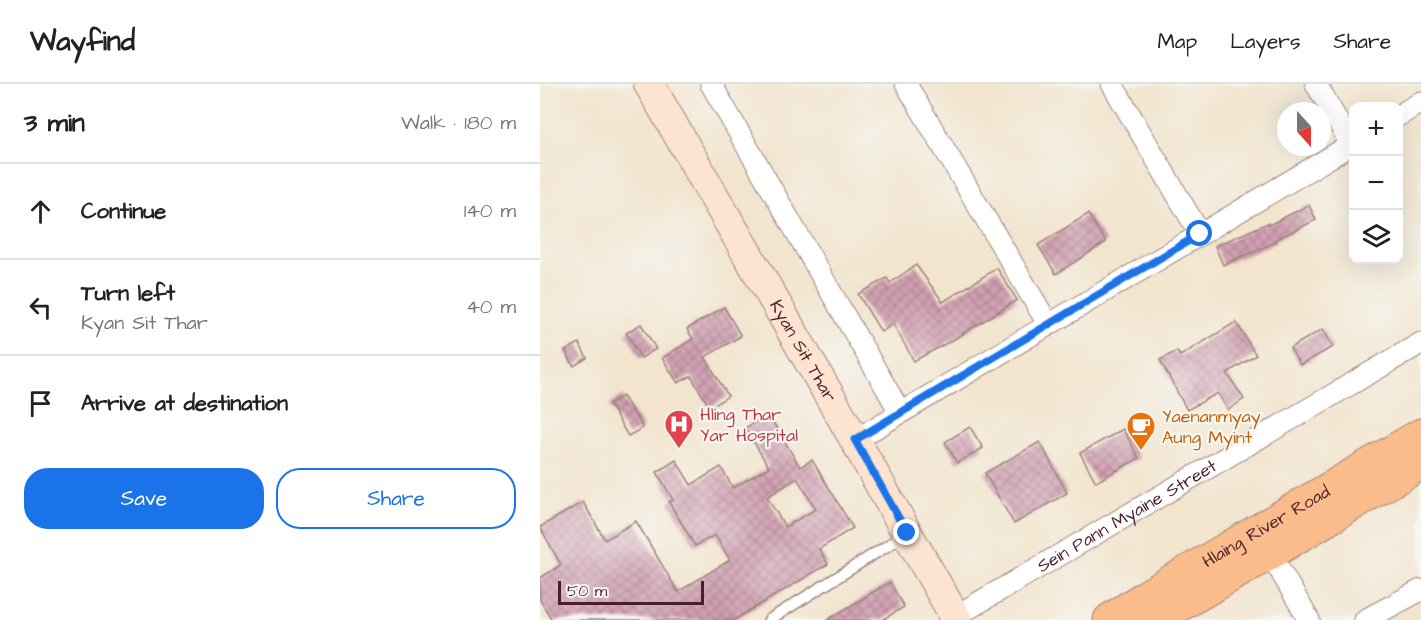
<!DOCTYPE html>
<meta charset="utf-8">
<style>
:root{--surface:#fff;--page:#f6f6f6;--text:#222;--muted:#767676;--line:#e0e0e0;--accent:#1a73e8}
body{margin:0;font-family:"Architects Daughter",sans-serif;background:var(--page);color:var(--text)}
.controls{position:absolute;right:18px;top:18px;display:grid;overflow:hidden;border-radius:12px;box-shadow:0 6px 24px #0002}
.controls button{width:54px;height:54px;display:grid;place-items:center;padding:0;border:0;border-bottom:2px solid var(--line);background:var(--surface);color:var(--text);font:30px sans-serif}
.compass{position:absolute;left:737px;top:18px;width:54px;height:54px;border-radius:50%;background:var(--surface);box-shadow:0 6px 24px #0002;rotate:159deg}
.scale{position:absolute;left:18px;bottom:15px;width:146px;box-sizing:border-box;padding-left:6px;border:3px solid #4a1f2b;border-top:0;font-size:16px;line-height:21px;white-space:nowrap;color:#4a1f2b;-webkit-text-stroke:4px #f6f6f2;paint-order:stroke}
.stop{position:absolute;width:18px;height:18px;margin:-14px;border:4px solid #1a73e8;border-radius:50%;background:#fff}
.stop.end{background:#1a73e8;border-color:#fff;box-shadow:0 2px 6px #0008}
.list{margin:0;padding:0;list-style:none}
h2{display:flex;justify-content:space-between;align-items:center;height:78px;margin:0;padding:0 24px;font-size:26px}
h2 small{font-size:20px;font-weight:400;color:var(--muted)}
.list li{display:grid;grid-template-columns:39px 1fr auto;gap:18px;align-items:center;box-sizing:border-box;height:96px;padding:0 24px;border-top:2px solid var(--line)}
.list b{display:block;font-size:22px;white-space:nowrap}
.list p{margin:0;font-size:20px;white-space:nowrap;color:var(--muted)}
.list em{font-size:20px;font-style:normal;color:var(--muted)}
.actions{display:flex;gap:12px;padding:18px 24px}
.actions a{flex:1;padding:14px 0;border:2px solid var(--accent);border-radius:24px;text-align:center;font-size:21px;color:var(--accent)}
.actions .main{background:var(--accent);color:#fff}
.icon{flex:none;width:33px;height:33px;fill:none;stroke:currentColor;stroke-width:2;stroke-linecap:round;stroke-linejoin:round}
.map{position:relative;flex:none;width:881px;height:536px;overflow:hidden}
header{display:flex;align-items:center;gap:36px;box-sizing:border-box;height:84px;padding:0 30px;background:var(--surface);border-bottom:2px solid var(--line)}
header strong{font-size:28px}
nav{display:flex;gap:33px;margin-inline-start:auto;font-size:21px}
main{display:flex}
aside{flex:1;background:var(--surface)}
.map>svg:first-child{display:block}
.building{fill:url(#building-cross-hatch);fill-rule:evenodd}
.lines{fill:none;stroke-linecap:round;stroke-linejoin:round}
.service-casing{stroke:#9e827c;stroke-width:13}
.minor-casing{stroke:#9e827c;stroke-width:23}
.secondary-casing{stroke:#9e827c;stroke-width:32}
.primary-casing{stroke:#9e827c;stroke-width:35}
.service{stroke:#fff;stroke-width:10}
.minor{stroke:#fff;stroke-width:21}
.secondary{stroke:#fde4d0;stroke-width:30}
.primary{stroke:#f9bc8a;stroke-width:33}
.route{stroke:#1a73e8;stroke-width:8}
.labels{text-anchor:middle;dominant-baseline:central;stroke-width:4.5;stroke-linejoin:round;paint-order:stroke}
.street-label{font-size:18px;fill:#4a1f2b;stroke:#f6f6f2}
.health-label{font-size:18px;fill:#be3a42;stroke:#f6f6f2;text-anchor:start}
.food-label{font-size:18px;fill:#c56008;stroke:#f6f6f2;text-anchor:start}
</style>
<header>
<strong>Wayfind</strong>
<nav><a>Map</a><a>Layers</a><a>Share</a></nav>
</header>
<main>
<aside>
<h2>3 min<small>Walk · 180 m</small></h2>
<ul class="list">
<li><svg class="icon" aria-label="ahead" viewBox="0 0 24 24"><path d="M12 20V5M6 11l6-6 6 6"/></svg><div><b>Continue</b></div><em>140 m</em></li>
<li><svg class="icon" aria-label="left" viewBox="0 0 24 24"><path d="M17 20v-9H6M10 6l-5 5 5 5"/></svg><div><b>Turn left</b><p>Kyan Sit Thar</p></div><em>40 m</em></li>
<li><svg class="icon" aria-label="arrive" viewBox="0 0 24 24"><path d="M6 21V4h12l-3 4 3 4H6"/></svg><div><b>Arrive at destination</b></div></li>
</ul>
<div class="actions"><a class="main">Save</a><a>Share</a></div>
</aside>
<div class="map">
<svg width="881" height="536" viewBox="0 0 881 536">
<defs>
<pattern id="building-cross-hatch" width="8" height="8" patternUnits="userSpaceOnUse" patternTransform="scale(1.5)"><rect width="8" height="8" fill="#d1a0b2"/><path d="M0 0l8 8M0 8l8-8" fill="none" stroke="#ac8291"/></pattern>
</defs>
<rect width="100%" height="100%" fill="#f6f6f2"/>
<filter id="ink" filterUnits="userSpaceOnUse"><feTurbulence type="fractalNoise" baseFrequency=".0167" numOctaves="2"/><feDisplacementMap in="SourceGraphic" scale="12" xChannelSelector="R" yChannelSelector="G"/><feConvolveMatrix kernelMatrix="1 2 1 2 8 2 1 2 1" color-interpolation-filters="sRGB"/></filter>
<filter id="wash" filterUnits="userSpaceOnUse"><feTurbulence type="fractalNoise" baseFrequency=".008" numOctaves="4" result="noise"/><feDisplacementMap in="SourceGraphic" scale="24" xChannelSelector="R" yChannelSelector="G"/><feGaussianBlur stdDeviation="1.35" result="paint"/><feColorMatrix in="noise" values="0 0 0 0 0 0 0 0 0 0 0 0 0 0 0 0 0 1.4 0 .05"/><feComposite in="paint" operator="in"/></filter>
<g filter="url(#wash)">
<rect width="100%" height="100%" fill="#f2e4cd"/>
<g id="blocks">
<g class="building">
<polygon points="769,121 776,136 735,156 736,158 683,181 675,162 728,139 729,141"/>
<polygon points="548,130 566,158 516,190 498,161"/>
<polygon points="376,181 403,218 457,184 477,216 416,254 374,277 353,240 341,248 318,210 347,194 350,199"/>
<polygon points="184,223 201,252 165,273 188,312 170,324 151,292 138,299 122,274 153,255 147,245"/>
<polygon points="696,238 716,271 687,289 704,315 688,326 678,309 647,326 620,276 637,267 640,272"/>
<polygon points="101,240 116,265 101,274 86,249"/>
<polygon points="783,245 793,263 760,281 750,264"/>
<polygon points="39,259 47,274 34,282 25,267"/>
<polygon points="83,312 103,344 88,352 69,320"/>
<path d="M228 330 260 383 272 376 313 444 279 465 288 480 194 536H12L0 516V494L21 481 0 443 43 418 65 456 96 437 138 508 190 476 175 451 155 462 129 418 133 416 117 388 136 376 151 401 181 383 193 404 229 383 205 344ZM257 394 276 425 245 443 227 413Z"/>
<polygon points="430,343 443,364 417,379 405,358"/>
<polygon points="583,345 599,374 556,398 540,369"/>
<polygon points="500,358 527,409 474,440 445,389"/>
<polygon points="350,498 364,523 342,536 287,536"/>
</g>
</g>
</g>
<g filter="url(#ink)">
<use href="#blocks" fill-opacity="0" stroke="#9e827c" stroke-width="1.5"/>
<g class="lines">
<g class="service-casing">
<polyline id="service" points="229,536 366,450"/>
</g>
<g class="minor-casing">
<g id="minor">
<polyline points="171,0 360,328"/>
<polyline points="366,0 508,240"/>
<polyline points="572,0 660,150"/>
<polyline points="776,0 811,60"/>
<polyline points="858,32 881,18"/>
<polyline points="315,356 814,59"/>
<polyline points="724,459 769,536"/>
<path id="s1" d="M409 536 881 259"/>
<polyline points="825,536 881,506"/>
</g>
</g>
<g class="secondary-casing">
<g id="secondary">
<path id="s2" d="M109 0 315 356 367 449 417 536"/>
</g>
</g>
<g class="primary-casing">
<g id="primary">
<path id="s3" d="M570 536 607 512 881 351"/>
<polyline points="613,536 730,469 881,379"/>
</g>
</g>
<use href="#service" class="service"/>
<use href="#minor" class="minor"/>
<use href="#secondary" class="secondary"/>
<use href="#primary" class="primary"/>
</g>
</g>
<g class="lines" filter="url(#ink)">
<polyline class="route" points="367,449 315,356 660,150"/>
</g>
<defs>
<g id="hospital-pin" transform="scale(1.5)"><path d="M0 17L-7.5 6A9.5 9.5 0 1 1 7.5 6Z" fill="#e0444e" stroke="#f6f6f2"/><path d="M-5-5h3v3.5h4V-5h3V5h-3V1.5h-4V5h-3Z" fill="#fff"/></g>
<g id="cafe-pin" transform="scale(1.5)"><path d="M0 17L-7.5 6A9.5 9.5 0 1 1 7.5 6Z" fill="#e8710a" stroke="#f6f6f2"/><path d="M-5.5-4.5H6V0H3Q3 3.5 0 3.5H-2.5Q-5.5 3.5-5.5 0ZM3-3.2v2h1.7v-2ZM-6 4.5H4V6H-6Z" fill="#fff"/></g>
</defs>
<g fill-rule="evenodd">
<use href="#hospital-pin" x="139" y="340"/>
<use href="#cafe-pin" x="601" y="342"/>
</g>
<g class="labels">
<g class="street-label">
<text stroke="none"><textPath href="#s2" startOffset="308">Kyan Sit Thar</textPath></text>
<text stroke="none"><textPath href="#s1" startOffset="206">Sein Pann Myaine Street</textPath></text>
<text stroke="none"><textPath href="#s3" startOffset="182">Hlaing River Road</textPath></text>
</g>
<g class="health-label">
<text x="160" y="330">Hling Thar<tspan x="160" dy="21">Yar Hospital</tspan></text>
</g>
<g class="food-label">
<text x="622" y="332">Yaenanmyay<tspan x="622" dy="21">Aung Myint</tspan></text>
</g>
</g>
</svg>
<div class="controls">
<button>+</button>
<button>−</button>
<button><svg class="icon" aria-label="layers" viewBox="0 0 24 24"><path d="M12 4l9 5-9 5-9-5zM3 14l9 5 9-5"/></svg></button>
</div>
<svg class="compass" viewBox="-18 -18 36 36"><path d="M0-13l5 13h-10z" fill="#e53935"/><path d="M0 13l5-13h-10z" fill="#767676"/></svg>
<div class="scale">50 m</div>
<div class="stop" style="left:660px;top:150px"></div>
<div class="stop end" style="left:367px;top:449px"></div>
</div>
</main>
